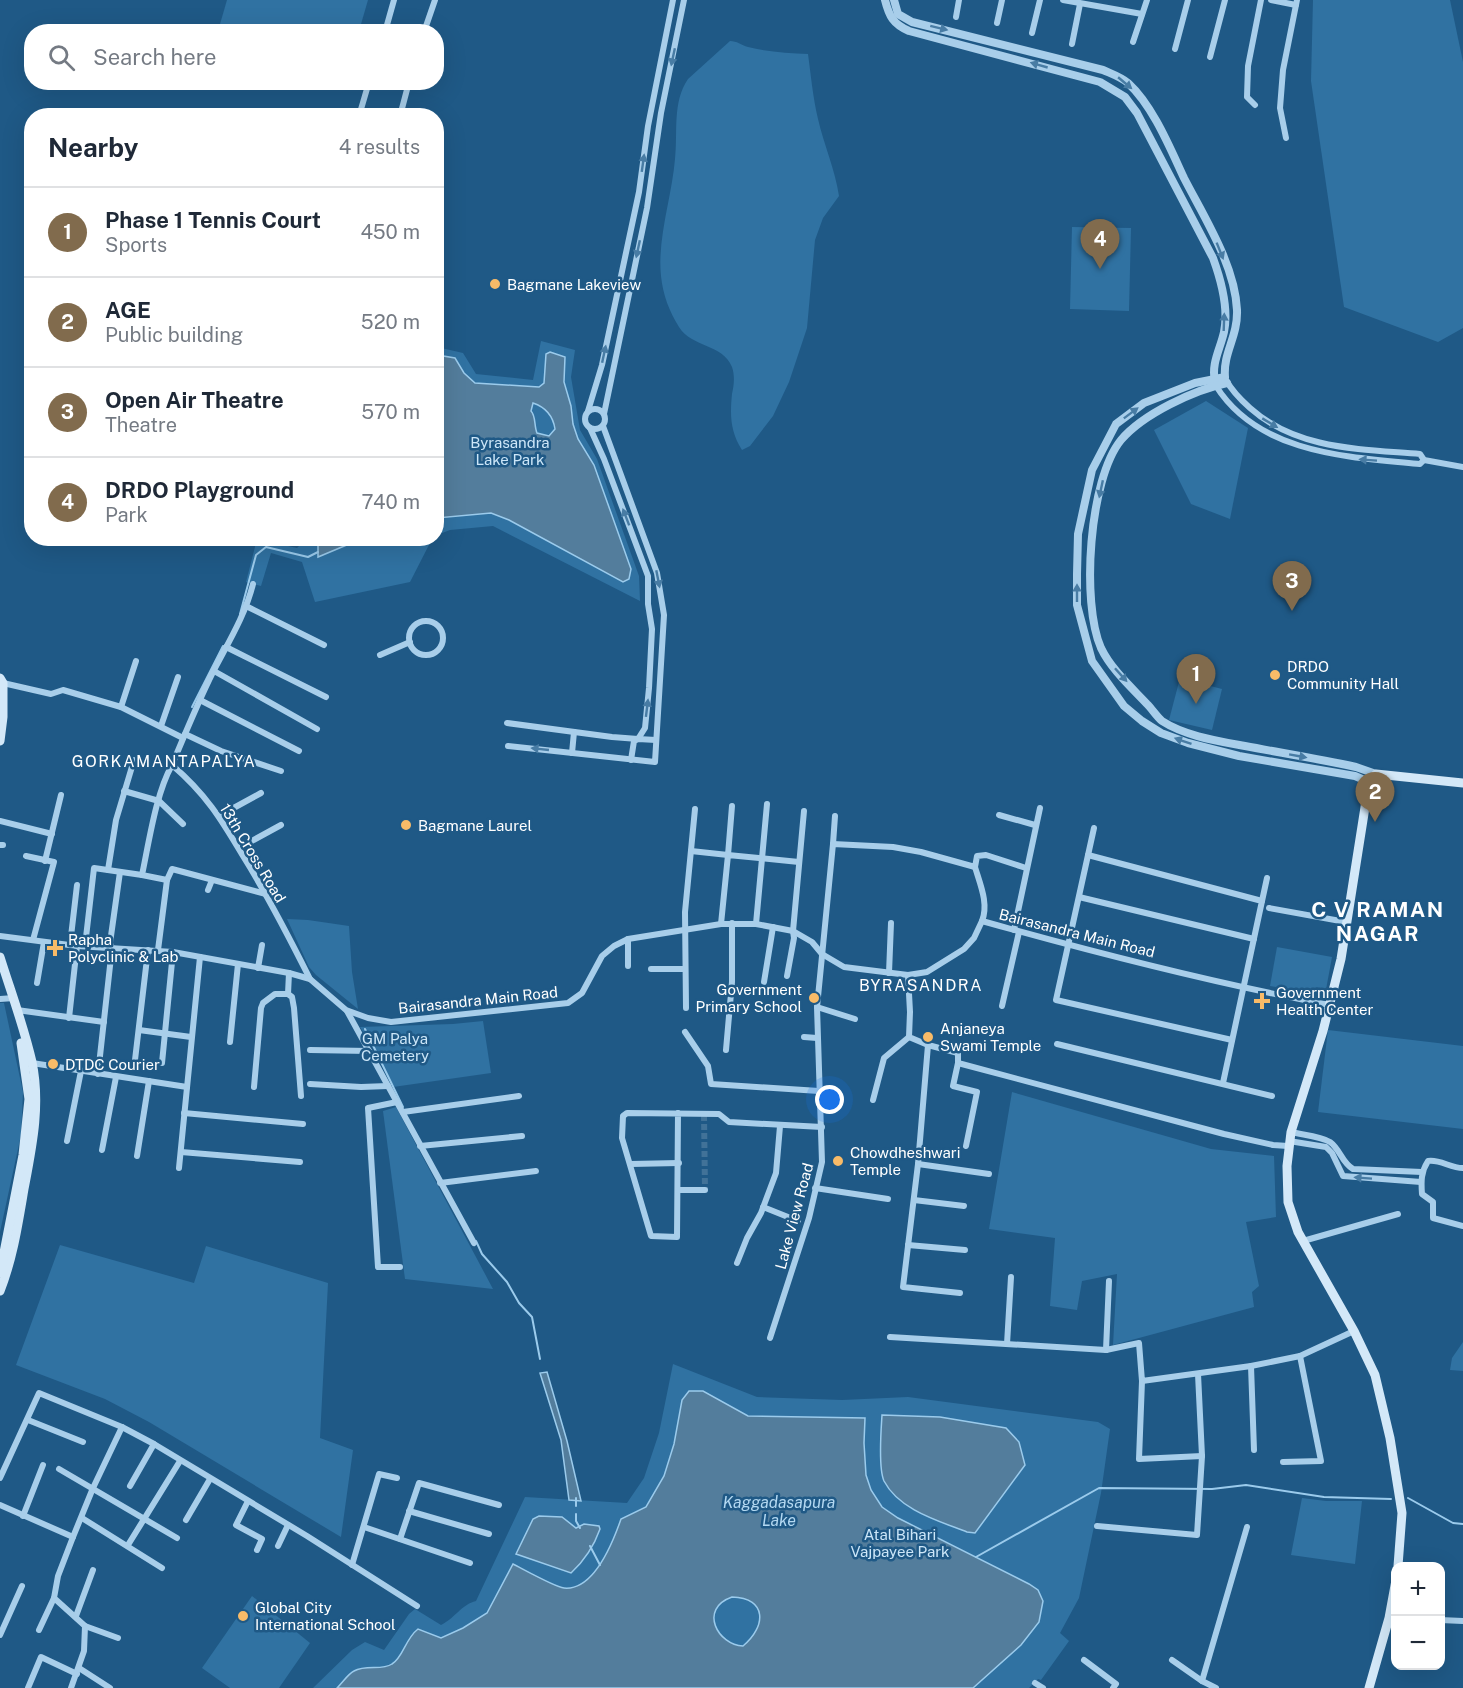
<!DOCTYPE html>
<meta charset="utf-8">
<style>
:root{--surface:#fff;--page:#f6f6f7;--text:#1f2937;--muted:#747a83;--line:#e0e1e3;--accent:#816b4d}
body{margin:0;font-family:"Public Sans",sans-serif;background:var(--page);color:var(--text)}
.controls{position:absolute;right:18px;bottom:18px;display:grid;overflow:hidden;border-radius:12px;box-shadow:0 6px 24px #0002}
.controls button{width:54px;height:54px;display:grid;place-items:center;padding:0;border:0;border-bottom:2px solid var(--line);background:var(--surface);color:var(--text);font:30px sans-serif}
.you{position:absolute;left:830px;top:1100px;width:21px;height:21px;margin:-15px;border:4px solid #fff;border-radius:50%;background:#1a73e8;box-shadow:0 0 0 9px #1a73e833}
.badge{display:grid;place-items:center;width:39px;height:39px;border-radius:50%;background:var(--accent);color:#fff;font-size:20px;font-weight:700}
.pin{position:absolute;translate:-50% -50px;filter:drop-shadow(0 2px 3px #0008)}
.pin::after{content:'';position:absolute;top:32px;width:21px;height:18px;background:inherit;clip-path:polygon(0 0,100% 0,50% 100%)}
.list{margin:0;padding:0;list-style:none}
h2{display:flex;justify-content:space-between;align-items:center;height:78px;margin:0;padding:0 24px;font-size:26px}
h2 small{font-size:20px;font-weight:400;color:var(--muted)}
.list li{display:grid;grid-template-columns:39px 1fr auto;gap:18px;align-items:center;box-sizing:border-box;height:90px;padding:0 24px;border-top:2px solid var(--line)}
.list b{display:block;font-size:22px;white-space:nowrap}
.list p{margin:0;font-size:20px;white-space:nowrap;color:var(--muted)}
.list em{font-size:20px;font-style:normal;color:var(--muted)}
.icon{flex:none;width:33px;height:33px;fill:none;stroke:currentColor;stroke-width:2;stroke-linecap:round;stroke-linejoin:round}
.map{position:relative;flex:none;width:1463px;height:1688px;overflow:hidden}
.search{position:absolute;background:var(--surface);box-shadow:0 6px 24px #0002;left:24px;top:24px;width:420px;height:66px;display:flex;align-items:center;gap:15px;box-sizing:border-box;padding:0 21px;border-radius:24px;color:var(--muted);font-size:22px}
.panel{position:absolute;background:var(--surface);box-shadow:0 6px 24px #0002;left:24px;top:108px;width:420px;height:438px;border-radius:24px}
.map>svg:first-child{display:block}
.green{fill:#3072a2}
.water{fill:#537d9c;stroke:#9bcbec;stroke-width:1.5;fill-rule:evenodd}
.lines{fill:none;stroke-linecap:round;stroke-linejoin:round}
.stream{stroke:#9bcbec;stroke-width:2}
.minor-tunnel{stroke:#417298;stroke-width:6;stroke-dasharray:6 3;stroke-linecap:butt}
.minor{stroke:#a8ceea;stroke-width:6}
.tertiary{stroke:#a8ceea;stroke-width:8}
.secondary{stroke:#d3e8f8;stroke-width:9}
.oneway{fill:#487ca4}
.poi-dot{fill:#f8bb68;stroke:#1f5986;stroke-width:2}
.labels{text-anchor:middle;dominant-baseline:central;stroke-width:5;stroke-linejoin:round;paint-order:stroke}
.poi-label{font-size:15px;fill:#fff;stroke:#1f5986;text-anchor:start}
.park-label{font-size:15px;fill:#cce6f8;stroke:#1f5986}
.street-label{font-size:15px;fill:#fff;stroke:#1f5986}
.neighbourhood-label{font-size:16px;letter-spacing:1.5px;fill:#fff;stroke:#1f5986}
.water-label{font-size:16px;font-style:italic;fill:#b3d8f1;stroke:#1f5986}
.district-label{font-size:21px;font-weight:bold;letter-spacing:1.5px;fill:#fff;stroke:#1f5986}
</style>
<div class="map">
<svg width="1463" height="1688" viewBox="0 0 1463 1688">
<rect width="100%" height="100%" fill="#1f5986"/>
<g class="green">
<polygon points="227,0 368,0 359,31 218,31"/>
<polygon points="1313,0 1450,0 1463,62 1463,328 1438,342 1344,307 1311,81"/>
<path d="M730 41C737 41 741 45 748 47 767 52 788 53 808 54 811 76 813 98 818 119 824 145 835 169 839 196L823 218 815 240 807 328 789 382 773 416 750 446 742 450C730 431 730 415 732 394 734 385 735 376 732 367 723 344 691 347 679 327 669 311 663 295 661 276 657 239 672 196 675 159 678 133 672 102 688 79Z"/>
<polygon points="1072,227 1131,228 1129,311 1070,309"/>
<polygon points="541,341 575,350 571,377 580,430 597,459 639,576 640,601 493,526 450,530 437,535 437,347 463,353 476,374 533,380"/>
<polygon points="1206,401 1248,428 1230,519 1191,504 1154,430"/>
<polygon points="257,539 297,548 306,539 432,539 410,582 315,602 302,562 271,553 261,586 246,582"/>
<polygon points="1180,678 1222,689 1212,730 1169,720"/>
<polygon points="287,919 308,920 349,926 352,972 358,1009 316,975 309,967"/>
<polygon points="1277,947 1332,957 1325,995 1270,986"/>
<polygon points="0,1003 4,1003 23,1092 21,1135 0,1232"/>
<polygon points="483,1021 491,1073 393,1087 386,1070 360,1027 453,1024"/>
<polygon points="1328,1030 1463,1046 1463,1129 1318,1112"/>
<polygon points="1012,1092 1211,1149 1274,1156 1276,1217 1246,1222 1259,1286 1252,1292 1254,1307 1113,1345 1117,1274 1082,1281 1077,1310 1050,1306 1055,1238 989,1229"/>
<polygon points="396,1107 493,1289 405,1279 383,1111"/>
<polygon points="60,1245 194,1283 206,1246 328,1283 320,1438 353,1450 341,1537 149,1422 105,1399 16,1365"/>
<polygon points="1463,1342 1463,1371 1450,1370 1452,1358"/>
<path d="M673 1364 757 1397 842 1400 908 1397 1098 1422 1110 1429 1101 1493 1079 1598 1060 1633 1069 1641 1041 1680 1038 1679 1029 1688H313L352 1650 365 1642 384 1650 409 1614 415 1609 441 1625C454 1619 462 1604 476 1601L525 1497 627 1503 644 1478 659 1433Z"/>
<polygon points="1302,1498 1326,1501 1362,1501 1355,1564 1291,1555"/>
<polygon points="252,1596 310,1643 279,1688 230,1688 202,1668"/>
</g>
<g class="water">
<path d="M550 352 565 357 564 382 571 406 573 424 578 439 594 465 631 569 629 579 623 582 509 520 491 513 437 518V355L455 358 464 373 475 383 539 387 544 383 546 354ZM533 403C545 407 553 416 555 429L549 436 537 433C534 426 536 416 531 411Z"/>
<polygon points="318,539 318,538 361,539 318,557"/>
<polygon points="547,1372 567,1441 581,1501 569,1500 561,1440 540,1373"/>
<path d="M689 1391H703L748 1416 865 1418 864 1443 866 1475 871 1490 882 1507 898 1518 1029 1584 1038 1590 1043 1601 1039 1622 1021 1645 973 1688H337C343 1682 348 1674 354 1671 366 1664 382 1671 392 1664 403 1658 405 1639 418 1629L441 1638 463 1628 487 1613 513 1564C523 1569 555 1587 564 1588 594 1591 613 1542 621 1519L646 1507 664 1476 674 1444 682 1400ZM732 1597C768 1598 766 1627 743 1646 718 1645 698 1609 732 1597Z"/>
<path d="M882 1415 940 1417 1006 1428 1019 1442 1025 1465 975 1533 967 1532C939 1521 899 1510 884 1481 878 1468 881 1431 882 1415Z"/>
<path d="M539 1516 562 1517 576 1528 584 1524 599 1526 600 1529C594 1546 584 1561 571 1573L516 1554 533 1519Z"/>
</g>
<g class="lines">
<g class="stream">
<polyline points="240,614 256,555 266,547 308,557 318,552"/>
<polyline points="192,707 223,646"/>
<polyline points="365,1029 403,1107"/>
<polyline points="476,1241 482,1254 507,1282 519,1303 532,1317 540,1359"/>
<polyline points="576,1498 576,1506"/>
<polyline points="1408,1498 1453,1523 1463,1524"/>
<polyline points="576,1514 576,1521 580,1528"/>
<polyline points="590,1546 600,1565"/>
<polyline points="976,1557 1099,1488 1212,1489 1246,1485 1324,1497 1391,1499"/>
</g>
<polyline class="minor-tunnel" points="704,1115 705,1190"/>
<g class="minor">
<polyline points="1063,0 1142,14"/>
<polyline points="1271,0 1296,5"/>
<polyline points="956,17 959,0"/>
<polyline points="997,23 1002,0"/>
<polyline points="385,32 394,0"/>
<polyline points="424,32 435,0"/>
<polyline points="1032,33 1040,0"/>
<polyline points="1133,42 1147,0"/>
<polyline points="1072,44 1080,4"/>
<polyline points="1175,49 1188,0"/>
<polyline points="1210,57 1225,0"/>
<polyline points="1255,105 1247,97 1248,66 1261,0"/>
<polyline points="359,116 369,82"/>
<polyline points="400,116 409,82"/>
<polyline points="1286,138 1280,108 1283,70 1297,0"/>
<path d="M1226 380C1232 391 1241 400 1250 408 1297 450 1361 449 1420 454L1424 460 1463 467"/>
<path d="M1216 386C1259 454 1348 457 1420 464L1424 460"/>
<circle cx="595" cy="419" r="10"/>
<polyline points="588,411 602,365 639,192 648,126 673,0"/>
<polyline points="604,414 647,208 661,113 684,0"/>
<path d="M253 584C245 616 228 643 213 672 198 702 185 734 172 765 206 794 221 819 243 856 268 896 289 937 310 979"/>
<polyline points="246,606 324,645"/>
<circle cx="426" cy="638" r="17"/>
<polyline points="226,647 326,697"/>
<polyline points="380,655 410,642"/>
<polyline points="214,671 317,729"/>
<polyline points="3,683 51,694 63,690 121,707 183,738"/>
<polyline points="200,700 299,751"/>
<polyline points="121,707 136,661"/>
<polyline points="507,723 612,737 638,739 645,728 649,688 652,629 648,604 648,576 604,459 590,428"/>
<polyline points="161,726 178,677"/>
<polyline points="185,734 221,751 281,771"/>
<polyline points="508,746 655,762 664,615 657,573 603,426"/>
<polyline points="572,753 574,732"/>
<polyline points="631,760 634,741 638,739 656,740"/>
<polyline points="124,791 159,801 183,824"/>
<polyline points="999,815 1035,825"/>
<polyline points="219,816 261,793"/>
<polyline points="0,821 52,834"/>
<polyline points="1094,828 1056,1000 1232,1040"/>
<polyline points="833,844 835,816"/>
<polyline points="0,845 3,845"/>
<polyline points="239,848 281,825"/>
<polyline points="691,851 728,855 732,806"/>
<polyline points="1088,855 1262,901 1223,1083"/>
<polyline points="26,856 54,862 33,940"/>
<polyline points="45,861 61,795"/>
<path d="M975 867C980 884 989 904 982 921"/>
<polyline points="108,870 116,820 134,760"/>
<polyline points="167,880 172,869 266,894"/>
<polyline points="208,890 212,880"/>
<polyline points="1079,897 1254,939"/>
<polyline points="1262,901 1267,878"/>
<polyline points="1269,908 1346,922"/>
<polyline points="721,924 728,855 799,862"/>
<polyline points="756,924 767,804"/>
<polyline points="1014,930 1040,808"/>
<path d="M0 936 77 946 173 952 289 973 310 979 346 1010 368 1018 391 1022 568 1003 582 993 602 956 614 946 628 939 721 924H756L793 931 812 942 822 954 844 967 908 975 927 972 964 949 974 938 982 921C1096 953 1213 983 1330 1005"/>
<polyline points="70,945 77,885"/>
<polyline points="85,946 94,868 142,875"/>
<path d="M158 950 167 880 142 875C149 842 156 793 172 765"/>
<polyline points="628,966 628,939"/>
<polyline points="258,968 262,945"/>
<polyline points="651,969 685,969"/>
<polyline points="289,973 288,994 292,997 294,1008 301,1096"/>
<polyline points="889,973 891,923"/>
<polyline points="908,975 910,1012 909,1037 928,1045 958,1053 958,1063 1224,1134 1273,1145 1288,1146"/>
<polyline points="787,976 794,938 793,931 804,811"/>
<polyline points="764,982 773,927"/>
<polyline points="37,983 44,942"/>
<polyline points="0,999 14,998"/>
<polyline points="1002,1006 1019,932"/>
<polyline points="817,1007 855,1019"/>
<polyline points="686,1008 685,912 695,809"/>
<polyline points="17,1010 104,1022"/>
<polyline points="347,1011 474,1243"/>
<polyline points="69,1018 77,946"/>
<polyline points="139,1030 191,1037"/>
<polyline points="685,1032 708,1066 711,1084 819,1091"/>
<polyline points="804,1037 817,1038"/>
<polyline points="230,1042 238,964"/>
<polyline points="1057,1044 1272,1096"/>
<polyline points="928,1045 918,1164 903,1287 960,1293"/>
<polyline points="310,1050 369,1051"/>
<polyline points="726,1050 732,982 732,923"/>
<polyline points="135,1060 148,950"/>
<polyline points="32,1063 187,1087"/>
<polyline points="162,1063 173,952"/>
<polyline points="958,1063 953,1086 977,1092 966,1146"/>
<polyline points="98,1074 112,948 110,943 120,872"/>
<polyline points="310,1084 361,1087 388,1086"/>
<polyline points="254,1087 261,1008 263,1003 275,994 288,994"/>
<polyline points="873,1100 884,1058 909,1037"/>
<polyline points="397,1102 368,1108 378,1267 400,1267"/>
<polyline points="403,1112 519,1096"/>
<polyline points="184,1113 303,1124"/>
<polyline points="678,1113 677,1237 651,1236 622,1138 623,1116 627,1113 719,1114 729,1122 822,1127"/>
<path d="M1291 1132C1303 1135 1320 1136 1330 1142 1340 1149 1342 1163 1353 1169L1422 1172"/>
<polyline points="67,1141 81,1071"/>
<polyline points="1289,1141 1326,1147 1332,1153 1343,1176 1421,1182"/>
<polyline points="420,1146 522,1136"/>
<polyline points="102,1150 116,1077"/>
<polyline points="181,1152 300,1162"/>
<polyline points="137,1156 149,1081"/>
<polyline points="631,1164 679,1163"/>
<polyline points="918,1164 989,1174"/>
<polyline points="179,1168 200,957"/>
<path d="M1463 1168C1450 1168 1440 1159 1428 1161 1421 1172 1421 1181 1422 1194L1433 1202V1218L1463 1226"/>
<polyline points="440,1183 536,1171"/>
<polyline points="815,1188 888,1199"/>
<polyline points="678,1190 705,1190"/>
<polyline points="914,1200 964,1206"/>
<polyline points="763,1207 798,1221"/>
<polyline points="1303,1241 1398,1214"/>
<polyline points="908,1245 965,1250"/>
<polyline points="737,1263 747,1238 761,1213 776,1173 780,1126"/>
<polyline points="890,1337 1106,1350 1139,1343 1142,1381 1251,1366 1300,1356 1354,1331"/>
<polyline points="770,1338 809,1218 822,1162 817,1007 833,844 893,847 921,852 975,867 977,856 986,855 1026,868"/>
<polyline points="1007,1344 1011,1277"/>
<polyline points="1106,1350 1109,1281"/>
<polyline points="1251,1366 1254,1450"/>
<polyline points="1142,1381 1139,1459 1202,1456"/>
<polyline points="28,1420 83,1442"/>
<polyline points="1283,1462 1321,1461 1300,1356"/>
<polyline points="59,1469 177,1538"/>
<polyline points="0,1478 39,1393 122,1427 154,1444 307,1536 417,1606"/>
<polyline points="130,1486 154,1444"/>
<polyline points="248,1501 236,1525 262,1539 257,1550"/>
<polyline points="0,1505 73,1537"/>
<polyline points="409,1511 489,1534"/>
<polyline points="23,1516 43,1465"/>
<polyline points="82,1518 162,1568"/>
<polyline points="186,1520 210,1479"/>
<polyline points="1097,1526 1197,1535 1202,1456 1198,1374"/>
<polyline points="364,1527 470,1563"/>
<polyline points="400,1539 419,1483 499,1505"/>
<polyline points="128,1545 180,1461"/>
<polyline points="278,1546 288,1525"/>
<polyline points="352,1565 379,1474 397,1478"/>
<polyline points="76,1616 93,1570"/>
<polyline points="1440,1620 1463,1621"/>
<polyline points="85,1626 118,1638"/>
<polyline points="39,1630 54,1598"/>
<polyline points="0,1635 22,1586"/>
<polyline points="1084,1660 1116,1684 1113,1688"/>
<polyline points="1172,1660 1202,1681"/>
<polyline points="79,1668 110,1688"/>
<polyline points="1035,1683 1043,1688"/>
<polyline points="28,1688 41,1657 77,1674"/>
<polyline points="71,1688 84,1651 85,1626 54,1598 58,1576 73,1537 93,1488 122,1427"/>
<polyline points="1216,1688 1202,1681 1247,1527"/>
</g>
<g class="tertiary">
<path d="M885 0C889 16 893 24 909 31L1100 82 1125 97 1137 113 1213 258C1221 280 1229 308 1224 332 1220 350 1211 363 1215 382"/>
<path d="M894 0 898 14 912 22 1103 70C1112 74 1121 77 1128 83 1153 106 1170 148 1184 178 1204 217 1235 265 1237 310 1238 337 1223 352 1225 377L1195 383 1144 403 1116 424 1092 470 1078 534 1077 574V605L1092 661 1124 706 1142 721 1161 733 1188 743 1239 756 1355 776 1369 782"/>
<path d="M1227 383C1194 390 1143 414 1121 440 1089 479 1081 603 1101 648 1111 669 1131 687 1147 704 1152 709 1157 717 1162 721 1185 736 1218 741 1245 746 1282 753 1319 759 1356 767L1376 774"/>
</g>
<g class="secondary">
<polyline points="0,678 3,683 3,717 0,741"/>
<path d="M0 957C11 992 24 1027 32 1062 41 1105 32 1147 24 1189 18 1224 13 1258 0 1291"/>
<polyline points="0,1273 23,1155 29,1099 21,1043"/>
<polyline points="1398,1566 1402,1513 1390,1438 1375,1375 1354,1331 1298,1232 1288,1202 1287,1166 1291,1132 1323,1031 1341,959 1369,782 1376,774 1463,783"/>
<polyline points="1369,1688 1389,1618 1396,1580"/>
</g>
</g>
<defs><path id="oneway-solid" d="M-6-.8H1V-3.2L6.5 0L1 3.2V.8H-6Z" transform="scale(1.5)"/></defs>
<g class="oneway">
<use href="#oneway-solid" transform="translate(939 28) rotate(14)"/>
<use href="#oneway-solid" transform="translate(673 57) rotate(102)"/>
<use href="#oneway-solid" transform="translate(1039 65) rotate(-164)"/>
<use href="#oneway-solid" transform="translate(1125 83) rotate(40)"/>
<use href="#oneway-solid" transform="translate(643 163) rotate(-82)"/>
<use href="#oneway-solid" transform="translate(638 249) rotate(102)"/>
<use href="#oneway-solid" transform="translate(1220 251) rotate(68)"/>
<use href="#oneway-solid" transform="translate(1224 322) rotate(-88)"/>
<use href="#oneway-solid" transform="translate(604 354) rotate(-78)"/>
<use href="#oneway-solid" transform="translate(1131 413) rotate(-37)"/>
<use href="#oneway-solid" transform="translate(1270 423) rotate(31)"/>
<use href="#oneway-solid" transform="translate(1368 460) rotate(-176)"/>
<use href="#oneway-solid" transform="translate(1101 489) rotate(102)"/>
<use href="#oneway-solid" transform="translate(626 517) rotate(-111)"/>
<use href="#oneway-solid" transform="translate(658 579) rotate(79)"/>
<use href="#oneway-solid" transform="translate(1077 593) rotate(-90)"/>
<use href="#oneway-solid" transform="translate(1121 675) rotate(48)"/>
<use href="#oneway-solid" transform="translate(647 708) rotate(-83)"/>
<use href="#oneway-solid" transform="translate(1183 741) rotate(-161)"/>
<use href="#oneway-solid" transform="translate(540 749) rotate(-174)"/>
<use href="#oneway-solid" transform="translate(1298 756) rotate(10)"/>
<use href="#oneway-solid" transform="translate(1363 1178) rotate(-176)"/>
</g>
<g class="poi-dot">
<circle cx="495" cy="284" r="6"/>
<circle cx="1275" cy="675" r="6"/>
<circle cx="406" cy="825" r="6"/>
<path d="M52 939h6v6h6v6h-6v6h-6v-6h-6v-6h6z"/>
<circle cx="814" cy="998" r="6"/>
<path d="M1259 992h6v6h6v6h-6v6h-6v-6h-6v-6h6z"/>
<circle cx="928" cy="1037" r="6"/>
<circle cx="53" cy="1064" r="6"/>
<circle cx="838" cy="1161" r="6"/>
<circle cx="243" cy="1616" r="6"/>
</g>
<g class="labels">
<g class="poi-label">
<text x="507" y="284">Bagmane Lakeview</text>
<text x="1287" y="666">DRDO<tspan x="1287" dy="17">Community Hall</tspan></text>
<text x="418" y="825">Bagmane Laurel</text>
<text x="68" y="939">Rapha<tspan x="68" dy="17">Polyclinic &amp; Lab</tspan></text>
<text x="802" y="989" text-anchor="end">Government<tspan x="802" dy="17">Primary School</tspan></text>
<text x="1276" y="992">Government<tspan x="1276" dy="17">Health Center</tspan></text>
<text x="940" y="1028">Anjaneya<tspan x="940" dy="17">Swami Temple</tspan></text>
<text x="65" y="1064">DTDC Courier</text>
<text x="850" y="1152">Chowdheshwari<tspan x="850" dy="17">Temple</tspan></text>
<text x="255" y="1607">Global City<tspan x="255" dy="17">International School</tspan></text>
</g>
<g class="park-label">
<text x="510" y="442">Byrasandra<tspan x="510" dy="17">Lake Park</tspan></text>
<text x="395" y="1038">GM Palya<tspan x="395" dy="17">Cemetery</tspan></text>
<text x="900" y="1534">Atal Bihari<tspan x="900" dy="17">Vajpayee Park</tspan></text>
</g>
<g class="street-label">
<text transform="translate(253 853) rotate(59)">13th Cross Road</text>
<text transform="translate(1077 933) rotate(14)">Bairasandra Main Road</text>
<text transform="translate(478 1000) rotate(-6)">Bairasandra Main Road</text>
<text transform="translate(794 1216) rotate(-75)">Lake View Road</text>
</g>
<g class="neighbourhood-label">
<text x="164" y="761">GORKAMANTAPALYA</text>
<text x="921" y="985">BYRASANDRA</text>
</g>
<g class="water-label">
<text x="779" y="1502">Kaggadasapura<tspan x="779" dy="18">Lake</tspan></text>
</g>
<g class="district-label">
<text x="1378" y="909">C V RAMAN<tspan x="1378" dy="24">NAGAR</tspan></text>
</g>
</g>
</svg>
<div class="controls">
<button>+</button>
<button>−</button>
</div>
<div class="you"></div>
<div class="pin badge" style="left:1196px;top:704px">1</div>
<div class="pin badge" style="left:1375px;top:822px">2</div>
<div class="pin badge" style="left:1292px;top:611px">3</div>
<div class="pin badge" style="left:1100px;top:269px">4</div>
<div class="search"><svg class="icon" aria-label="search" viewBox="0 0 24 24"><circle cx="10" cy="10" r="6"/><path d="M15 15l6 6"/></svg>Search here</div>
<section class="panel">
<h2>Nearby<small>4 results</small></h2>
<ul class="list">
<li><span class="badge">1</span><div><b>Phase 1 Tennis Court</b><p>Sports</p></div><em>450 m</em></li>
<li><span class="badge">2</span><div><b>AGE</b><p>Public building</p></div><em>520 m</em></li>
<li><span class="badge">3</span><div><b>Open Air Theatre</b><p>Theatre</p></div><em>570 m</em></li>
<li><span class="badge">4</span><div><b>DRDO Playground</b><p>Park</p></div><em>740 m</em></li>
</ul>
</section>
</div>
